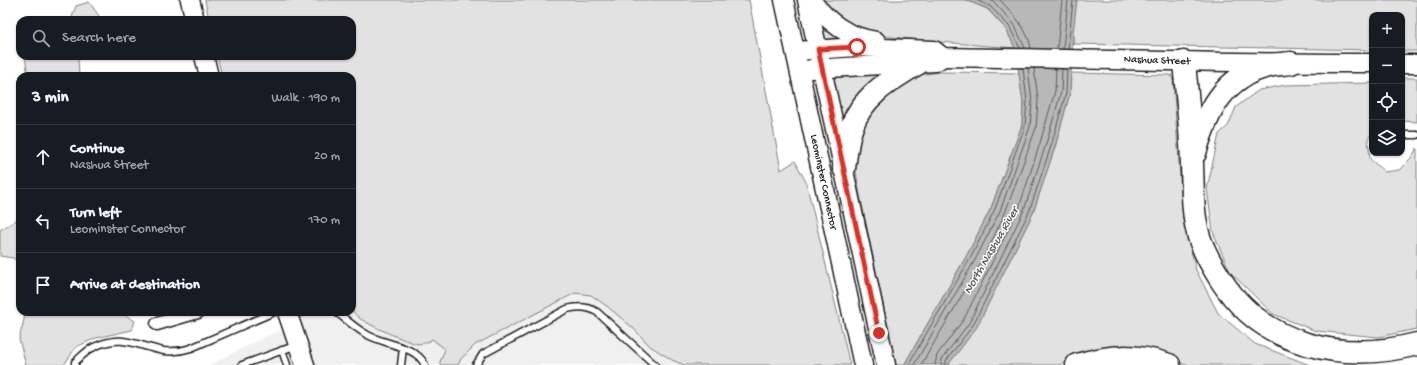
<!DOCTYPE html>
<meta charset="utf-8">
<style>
:root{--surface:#171b24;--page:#20242c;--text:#f1f3f6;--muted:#9ea1a6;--line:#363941}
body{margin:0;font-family:"Gochi Hand",sans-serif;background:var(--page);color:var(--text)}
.controls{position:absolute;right:12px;top:12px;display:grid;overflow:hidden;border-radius:8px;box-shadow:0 1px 3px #0004}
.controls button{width:36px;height:36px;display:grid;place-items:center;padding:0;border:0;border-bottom:1px solid var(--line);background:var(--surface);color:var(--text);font:20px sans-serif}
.stop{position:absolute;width:12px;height:12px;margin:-9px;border:3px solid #d93025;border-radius:50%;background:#fff}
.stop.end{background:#d93025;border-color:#fff;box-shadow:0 1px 4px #0008}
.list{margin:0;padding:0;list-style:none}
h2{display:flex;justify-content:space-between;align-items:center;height:52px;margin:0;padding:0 16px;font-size:17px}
h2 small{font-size:13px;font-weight:400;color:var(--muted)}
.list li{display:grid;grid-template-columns:26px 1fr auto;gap:12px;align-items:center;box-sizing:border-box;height:64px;padding:0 16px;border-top:1px solid var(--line)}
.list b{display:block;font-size:15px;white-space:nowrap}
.list p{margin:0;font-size:13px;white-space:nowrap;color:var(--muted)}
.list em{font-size:13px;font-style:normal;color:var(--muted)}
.icon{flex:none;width:22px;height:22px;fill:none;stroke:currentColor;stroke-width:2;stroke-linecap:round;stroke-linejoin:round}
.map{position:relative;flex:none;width:1417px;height:365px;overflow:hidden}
.search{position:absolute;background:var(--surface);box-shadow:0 1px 3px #0004;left:16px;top:16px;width:340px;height:44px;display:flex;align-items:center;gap:10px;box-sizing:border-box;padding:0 14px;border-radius:12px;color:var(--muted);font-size:15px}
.panel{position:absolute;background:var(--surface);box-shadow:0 1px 3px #0004;left:16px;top:72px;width:340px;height:244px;border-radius:12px}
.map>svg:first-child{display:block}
.built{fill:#f0f0f0}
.green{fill:#e2e2e2;stroke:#7f7f7f}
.water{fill:#b8b8b8;stroke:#7a7a7a}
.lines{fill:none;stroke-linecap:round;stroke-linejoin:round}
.shore{stroke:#5a5a5a;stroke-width:1}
.service-casing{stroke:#1c1c1c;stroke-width:9}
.minor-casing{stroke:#1c1c1c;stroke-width:15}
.secondary-casing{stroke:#1c1c1c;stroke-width:21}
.motorway-casing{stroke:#1c1c1c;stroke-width:25}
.service{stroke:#fff;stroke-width:6}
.minor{stroke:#fff;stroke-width:12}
.secondary{stroke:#fff;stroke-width:18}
.motorway{stroke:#fff;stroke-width:22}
.route{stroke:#d93025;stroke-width:5}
.labels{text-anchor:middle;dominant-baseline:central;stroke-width:3;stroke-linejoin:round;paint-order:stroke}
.street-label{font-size:11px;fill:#1c1c1c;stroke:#fff}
.water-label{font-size:12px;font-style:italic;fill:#5a5a5a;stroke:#fff}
</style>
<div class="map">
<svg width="1417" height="365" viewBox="0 0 1417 365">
<rect width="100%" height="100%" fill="#fff"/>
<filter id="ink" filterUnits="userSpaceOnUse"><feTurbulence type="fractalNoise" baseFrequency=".025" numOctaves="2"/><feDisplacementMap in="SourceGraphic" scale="8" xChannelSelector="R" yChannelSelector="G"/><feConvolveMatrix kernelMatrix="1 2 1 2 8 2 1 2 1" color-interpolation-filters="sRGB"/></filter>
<g filter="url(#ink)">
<g class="built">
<polygon points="575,293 591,295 608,307 633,328 650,346 672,360 684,365 458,365 461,360 475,345"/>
<polygon points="352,310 358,317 380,329 409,341 432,338 445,349 440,361 440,365 209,365 269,335 302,323 299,312 352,312"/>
</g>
<g class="green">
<path d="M205 0H749L781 170 795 161 806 182 850 365H684L672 360 650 346 633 328 608 307 591 295 575 293 475 345 461 359 458 365H440V362L445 349 432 339C428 342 424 344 418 344 407 342 368 325 358 317 356 315 354 313 352 310V76H222L217 56H352V20H209Z"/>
<polygon points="822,0 966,0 987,9 1006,29 1015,48 939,42 872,35 844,24"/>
<polygon points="1064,0 1417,0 1417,51 1402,51 1402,15 1372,15 1372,50 1073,44 1073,33"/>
<polygon points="89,2 99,16 98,20 71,20 76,6"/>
<polygon points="821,24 842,39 826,43"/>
<polygon points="25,56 80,56 78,58 79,76 28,76"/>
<polygon points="892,70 843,125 833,78 837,74"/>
<polygon points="940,72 1019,73 1023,102 1022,125 991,208 967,255 904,365 896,365 860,195 856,172 856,149 863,125 874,104 919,75"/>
<polygon points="1071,73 1171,75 1173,80 1183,219 1196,270 1218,313 1255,344 1310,365 1186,365 1158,355 1074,358 1059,365 948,365 976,327 1033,213 1055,147 1070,93"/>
<polygon points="1402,78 1417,78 1417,122 1402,121"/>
<polygon points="1372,83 1372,133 1368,138 1370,159 1385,172 1399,170 1411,158 1417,148 1417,329 1378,337 1316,331 1273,314 1230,272 1213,232 1207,189 1219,134 1228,126 1236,107 1259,90 1286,85"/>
<polygon points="20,216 20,264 13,258 0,256 0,230 18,219"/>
<polygon points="26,312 120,312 135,321 132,330 96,338 76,347 64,365 26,365 19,339"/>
</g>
<polygon class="water" points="966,0 1077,0 1073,33 1070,93 1055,147 1033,213 977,327 948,365 904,365 967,255 991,208 1022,125 1023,102 1015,48 1006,29 988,9"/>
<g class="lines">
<g class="shore">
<polyline points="976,0 990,6 1009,26 1020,48"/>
<polyline points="990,0 994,2 1014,24 1025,48"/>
<path d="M1000 0C1013 14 1028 29 1031 48"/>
<polyline points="1057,49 1062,0"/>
<polyline points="1063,49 1068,0"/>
<polyline points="1068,49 1073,0"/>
<polyline points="908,365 971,257 995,209 1025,126 1027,101 1023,68"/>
<polyline points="914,365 975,260 1000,211 1030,127 1032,101 1028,68"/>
<polyline points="921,365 981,263 1005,213 1036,128 1038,100 1034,68"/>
<polyline points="935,365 937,355 964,319 1019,208 1040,143 1055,91 1056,69"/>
<polyline points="941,365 942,359 969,323 1024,210 1046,144 1061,92 1062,69"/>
<polyline points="946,365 946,361 973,325 1029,212 1051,146 1066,93 1067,69"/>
</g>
<g class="service-casing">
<g id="service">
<polyline points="1402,135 1417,135"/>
<path d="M336 312C346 319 355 328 366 334 384 345 416 345 425 365"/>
<polyline points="290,316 301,312"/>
<polyline points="282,350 287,365"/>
<path d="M75 365V362C81 357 87 350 94 347 123 333 136 346 164 351 173 352 182 351 191 348L274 312"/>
<polyline points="242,365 297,345"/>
<polyline points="401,365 403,348"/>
<path d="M476 365 483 354 567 309C578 306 587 306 597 312L655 365"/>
</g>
</g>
<g class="minor-casing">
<polyline id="minor" points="157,324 198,312"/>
</g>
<g class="secondary-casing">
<g id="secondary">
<polyline points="190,0 195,20"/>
<polyline points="784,0 863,365"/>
<polyline points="807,0 886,365"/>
<path d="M811 0C829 23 847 37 876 41"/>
<path d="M796 51 857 47 934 50 943 57C1086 59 1229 63 1372 63"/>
<polyline points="204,56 209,76"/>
<polyline points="1402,64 1417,64"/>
<polyline points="811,69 935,62 943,57"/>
<polyline points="287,312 305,365"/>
</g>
</g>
<g class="motorway-casing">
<g id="motorway">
<path d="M1184 62C1187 96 1191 130 1192 164 1193 189 1192 213 1199 237 1204 252 1212 266 1221 280 1264 347 1343 363 1417 344"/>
<path d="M1195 153C1207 112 1223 76 1269 66 1276 64 1284 64 1291 63"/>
<path d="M844 168C846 155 847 142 851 129 861 97 890 80 917 64"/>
<path d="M1077 365C1110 355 1136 354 1169 365"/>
</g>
</g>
<use href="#service" class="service"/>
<use href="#minor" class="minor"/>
<use href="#secondary" class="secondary"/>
<use href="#motorway" class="motorway"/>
</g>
</g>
<g class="lines" filter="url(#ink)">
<polyline class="route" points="857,47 818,49 879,333"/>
</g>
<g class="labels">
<g class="street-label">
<text transform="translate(1157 61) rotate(2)">Nashua Street</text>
<text transform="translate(823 182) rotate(78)">Leominster Connector</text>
</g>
<g class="water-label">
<text transform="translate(992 251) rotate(-60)">North Nashua River</text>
</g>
</g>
</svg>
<div class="controls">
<button>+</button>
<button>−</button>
<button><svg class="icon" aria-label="locate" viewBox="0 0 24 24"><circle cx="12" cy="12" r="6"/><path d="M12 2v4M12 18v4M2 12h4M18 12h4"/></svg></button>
<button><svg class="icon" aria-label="layers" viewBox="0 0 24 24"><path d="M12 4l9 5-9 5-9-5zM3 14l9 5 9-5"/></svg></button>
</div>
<div class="stop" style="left:857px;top:47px"></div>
<div class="stop end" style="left:879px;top:333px"></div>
<div class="search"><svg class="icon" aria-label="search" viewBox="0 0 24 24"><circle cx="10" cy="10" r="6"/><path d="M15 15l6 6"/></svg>Search here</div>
<section class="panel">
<h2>3 min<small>Walk · 190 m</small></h2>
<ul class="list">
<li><svg class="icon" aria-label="ahead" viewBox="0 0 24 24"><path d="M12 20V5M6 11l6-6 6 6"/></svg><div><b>Continue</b><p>Nashua Street</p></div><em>20 m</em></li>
<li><svg class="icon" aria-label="left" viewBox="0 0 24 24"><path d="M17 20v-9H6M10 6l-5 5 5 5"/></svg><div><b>Turn left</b><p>Leominster Connector</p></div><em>170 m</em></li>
<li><svg class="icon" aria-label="arrive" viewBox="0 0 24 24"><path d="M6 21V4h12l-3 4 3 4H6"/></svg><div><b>Arrive at destination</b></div></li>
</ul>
</section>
</div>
